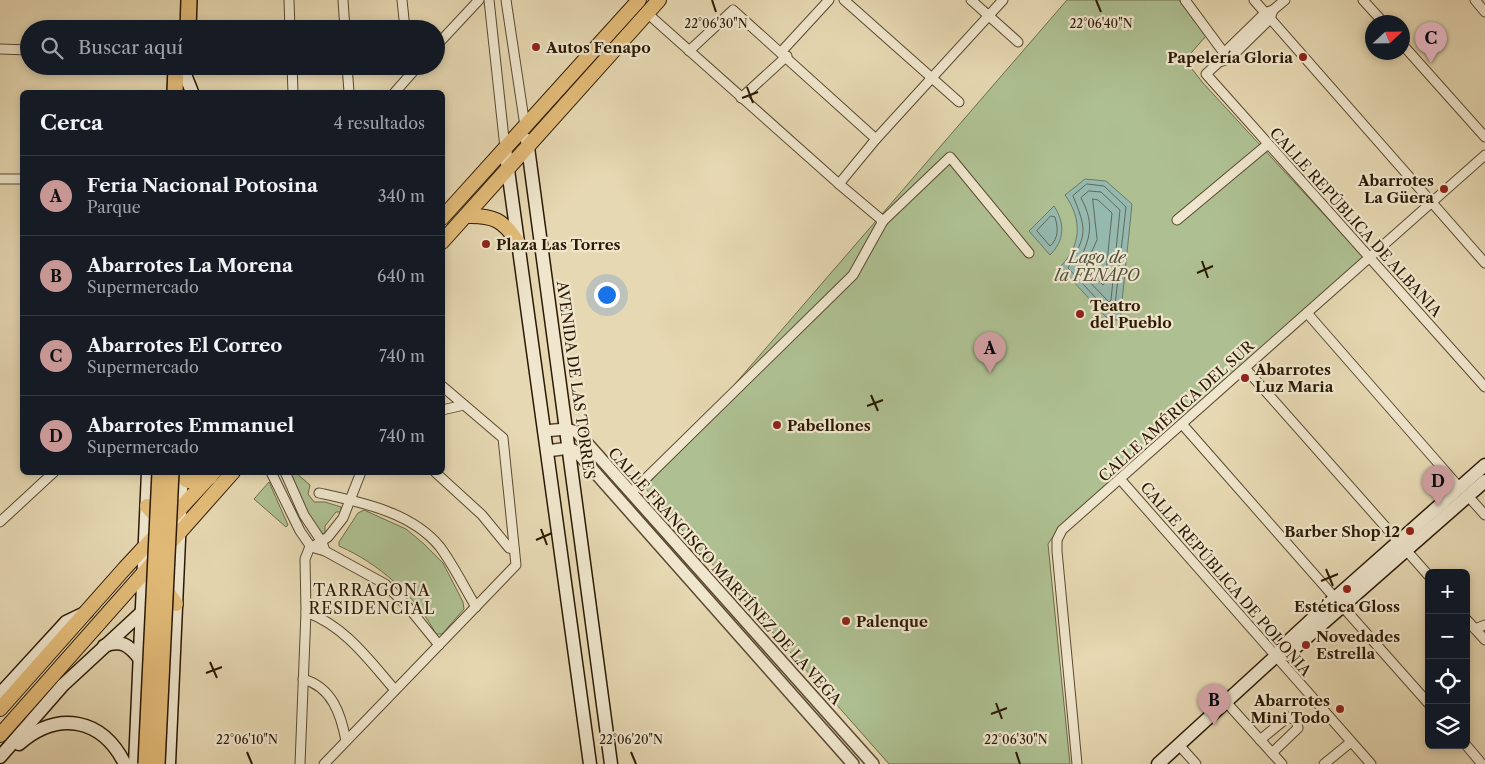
<!DOCTYPE html>
<html lang="es">
<meta charset="utf-8">
<style>
:root{--surface:#171b24;--page:#242831;--text:#f1f3f6;--muted:#9ea1a6;--line:#363941;--accent:#c59692}
body{margin:0;font-family:"Libre Caslon Text",serif;background:var(--page);color:var(--text)}
.controls{position:absolute;right:15px;bottom:15px;display:grid;overflow:hidden;border-radius:8px;box-shadow:0 2px 8px #0003}
.controls button{width:45px;height:45px;display:grid;place-items:center;padding:0;border:0;border-bottom:1px solid var(--line);background:var(--surface);color:var(--text);font:25px sans-serif}
.compass{position:absolute;left:1365px;top:15px;width:45px;height:45px;border-radius:50%;background:var(--surface);box-shadow:0 2px 8px #0003;rotate:68deg}
.you{position:absolute;left:606px;top:294px;width:18px;height:18px;margin:-12px;border:4px solid #fff;border-radius:50%;background:#1a73e8;box-shadow:0 0 0 8px #1a73e833}
.badge{display:grid;place-items:center;width:32px;height:32px;border-radius:50%;background:var(--accent);color:#111;font-size:16px;font-weight:700}
.pin{position:absolute;translate:-50% -41px;filter:drop-shadow(0 1px 2px #0008)}
.pin::after{content:'';position:absolute;top:26px;width:18px;height:15px;background:inherit;clip-path:polygon(0 0,100% 0,50% 100%)}
.list{margin:0;padding:0;list-style:none}
h2{display:flex;justify-content:space-between;align-items:center;height:65px;margin:0;padding:0 20px;font-size:21px}
h2 small{font-size:16px;font-weight:400;color:var(--muted)}
.list li{display:grid;grid-template-columns:32px 1fr auto;gap:15px;align-items:center;box-sizing:border-box;height:80px;padding:0 20px;border-top:1px solid var(--line)}
.list b{display:block;font-size:19px;white-space:nowrap}
.list p{margin:0;font-size:16px;white-space:nowrap;color:var(--muted)}
.list em{font-size:16px;font-style:normal;color:var(--muted)}
.icon{flex:none;width:28px;height:28px;fill:none;stroke:currentColor;stroke-width:2;stroke-linecap:round;stroke-linejoin:round}
.map{position:relative;flex:none;width:1485px;height:764px;overflow:hidden}
.search{position:absolute;background:var(--surface);box-shadow:0 2px 8px #0003;left:20px;top:20px;width:425px;height:55px;display:flex;align-items:center;gap:12px;box-sizing:border-box;padding:0 18px;border-radius:28px;color:var(--muted);font-size:19px}
.panel{position:absolute;background:var(--surface);box-shadow:0 2px 8px #0003;left:20px;top:90px;width:425px;height:385px;border-radius:8px}
.map>svg:first-child{display:block}
.green{fill:#aec092;stroke:#6c6c4b}
.water{fill:#96b9af;stroke:#6b796b}
.lines{fill:none;stroke-linecap:round;stroke-linejoin:round}
.shore{stroke:#60695a;stroke-width:1}
.minor-casing{stroke:#5a4930;stroke-width:11}
.tertiary-casing{stroke:#5a4930;stroke-width:14}
.secondary-casing{stroke:#2b1904;stroke-width:15}
.primary-casing{stroke:#2b1904;stroke-width:16}
.trunk-casing{stroke:#2b1904;stroke-width:18}
.minor{stroke:#efe6cd;stroke-width:9}
.tertiary{stroke:#efe6cd;stroke-width:11}
.secondary{stroke:#efe6cd;stroke-width:12}
.primary{stroke:#e3bc79;stroke-width:14}
.trunk{stroke:#e3bc79;stroke-width:15}
.trunk-bridge-casing{stroke:#2b1904;stroke-width:18;stroke-linecap:butt}
.trunk-bridge{stroke:#e3bc79;stroke-width:15}
.ticks{fill:none;stroke:#2b1904;stroke-width:2}
.poi-dot{fill:#8f2418;stroke:#efe6cd;stroke-width:2}
.labels{text-anchor:middle;dominant-baseline:central;stroke-width:4.5;stroke-linejoin:round;paint-order:stroke}
.poi-label{font-size:15px;font-weight:bold;fill:#2b1904;stroke:#efe6cd;text-anchor:start}
.street-label{font-size:15px;fill:#2b1904;stroke:#efe6cd}
.water-label{font-size:16px;font-style:italic;fill:#505140;stroke:#efe6cd}
.neighbourhood-label{font-size:16px;letter-spacing:1px;fill:#2b1904;stroke:#efe6cd}
.ticks-label{font-size:12px;text-anchor:middle;fill:#2b1904;stroke:#efe6cd;stroke-width:4.5;stroke-linejoin:round;paint-order:stroke}
</style>
<div class="map">
<svg width="1485" height="764" viewBox="0 0 1485 764">
<rect width="100%" height="100%" fill="#e6d8b2"/>
<filter id="stains"><feTurbulence type="fractalNoise" baseFrequency=".004" numOctaves="4"/><feColorMatrix values="0 0 0 0 .2 0 0 0 0 .09 0 0 0 0 .02 0 0 0 .5 -.17"/></filter>
<radialGradient id="worn" r=".72"><stop offset=".6" stop-color="#630" stop-opacity="0"/><stop offset="1" stop-color="#630" stop-opacity=".3"/></radialGradient>
<g class="green">
<polygon points="1067,0 1179,0 1206,36 1185,60 1203,83 1364,258 1059,528 1048,544 1070,764 889,764 645,488"/>
<polygon points="289,473 296,473 310,485 308,494 314,502 325,502 341,507 341,512 336,512 325,526 325,533 323,534 311,521"/>
<polygon points="269,482 288,525 286,527 254,499"/>
<path d="M364 510 406 529 424 544 443 563 463 602 464 609 442 634H436C416 596 378 563 339 546V542L358 513Z"/>
</g>
<g class="water">
<path d="M1085 179 1106 181 1132 204 1120 321 1106 317 1060 267C1081 246 1083 220 1065 195Z"/>
<path d="M1054 206C1065 223 1065 240 1050 255L1029 231Z"/>
</g>
<g class="lines">
<g class="shore">
<path d="M1087 184 1104 186 1126 207 1114 314 1109 312 1068 268C1086 235 1088 232 1073 196Z"/>
<path d="M1089 191 1101 192 1120 210 1111 300 1109 302 1076 268C1088 242 1097 227 1081 198Z"/>
<polygon points="1093,199 1098,200 1112,213 1105,282 1103,285 1085,267 1097,240"/>
<path d="M1051 216 1055 217C1058 228 1059 238 1050 246L1037 231Z"/>
</g>
<g class="minor-casing">
<g id="minor">
<polyline points="289,0 290,29"/>
<polyline points="343,0 345,29"/>
<polyline points="402,0 405,29"/>
<polyline points="489,0 505,148"/>
<polyline points="506,0 525,126"/>
<polyline points="844,0 959,102"/>
<polyline points="971,0 1018,42"/>
<polyline points="1185,0 1227,57"/>
<polyline points="1254,0 1485,263"/>
<polyline points="1363,0 1383,22"/>
<polyline points="1475,0 1485,12"/>
<polyline points="1273,10 1270,19 1229,59 1219,62 1206,74 1485,387"/>
<polyline points="647,13 839,184 883,221"/>
<polyline points="1402,44 1485,137"/>
<polyline points="436,46 479,0"/>
<polyline points="0,49 29,50"/>
<polyline points="689,51 733,10 876,139"/>
<polyline points="782,51 829,0"/>
<polyline points="1219,62 1224,53 1265,13 1273,10 1285,0"/>
<polyline points="292,66 293,92"/>
<polyline points="347,66 349,92"/>
<polyline points="395,92 418,66"/>
<polyline points="741,98 787,56"/>
<polyline points="0,179 22,179"/>
<polyline points="839,184 876,139 1003,0"/>
<polyline points="1177,220 1268,144"/>
<polyline points="1307,313 1459,487"/>
<polyline points="1245,368 1429,576"/>
<polyline points="442,410 464,405"/>
<polyline points="1182,424 1335,598"/>
<polyline points="271,472 300,531 311,547 325,551 322,542 304,515 285,472"/>
<polyline points="435,472 482,515 509,548 514,549"/>
<polyline points="1120,479 1371,764"/>
<path d="M319 493C360 502 412 512 440 547 454 566 464 587 476 607"/>
<polyline points="631,493 853,275 883,221 950,157 1029,253"/>
<polyline points="1468,496 1485,515"/>
<polyline points="0,522 54,472"/>
<polyline points="325,551 385,584 408,607 439,645"/>
<polyline points="1343,607 1429,704"/>
<path d="M306 612C345 626 369 660 395 690"/>
<polyline points="1466,619 1485,640"/>
<polyline points="1475,629 1485,625"/>
<path d="M303 679C332 687 341 714 346 741"/>
<polyline points="1226,702 1282,764"/>
<polyline points="1260,740 1288,717 1296,720 1298,728 1272,753"/>
<polyline points="1179,745 1196,764"/>
<polyline points="1466,745 1482,764"/>
<polyline points="300,764 306,612 305,559 309,549 328,537 343,518 361,472"/>
<polyline points="324,764 516,565 503,438 442,386"/>
<polyline points="1077,764 1057,551 1057,540 1062,530 1485,155"/>
<polyline points="1324,764 1351,742"/>
</g>
</g>
<g class="tertiary-casing">
<g id="tertiary">
<polyline points="544,431 566,429 577,432 873,764"/>
<polyline points="547,451 569,448 577,452 853,764"/>
</g>
</g>
<g class="secondary-casing">
<g id="secondary">
<polyline points="186,77 192,92"/>
<polyline points="527,140 611,764"/>
<polyline points="505,148 590,764"/>
<path d="M104 646C121 639 129 645 140 659"/>
<polyline points="1276,656 1289,653 1485,481"/>
<polyline points="0,694 66,622 87,612"/>
<path d="M19 744C58 710 102 718 125 764"/>
<polyline points="0,757 63,685 142,612"/>
<polyline points="135,764 148,472"/>
<polyline points="169,764 182,472"/>
<polyline points="1158,764 1276,656 1283,646 1335,598 1485,465"/>
</g>
</g>
<g class="primary-casing">
<g id="primary">
<path d="M466 216C493 215 504 220 518 243"/>
<polyline points="442,218 639,0"/>
<polyline points="442,242 659,0"/>
<path d="M183 472 186 480C195 484 201 481 210 477"/>
<polyline points="147,506 163,524"/>
<polyline points="162,585 176,604"/>
<polyline points="0,709 125,568 214,472"/>
<polyline points="0,735 233,472"/>
</g>
</g>
<g class="trunk-casing">
<g id="trunk">
<polyline points="188,29 189,0"/>
<polyline points="175,92 176,66"/>
</g>
</g>
<use href="#minor" class="minor"/>
<use href="#tertiary" class="tertiary"/>
<use href="#secondary" class="secondary"/>
<use href="#primary" class="primary"/>
<use href="#trunk" class="trunk"/>
<g class="trunk-bridge-casing">
<g id="trunk-bridge">
<polyline points="146,764 160,472"/>
<polyline points="157,764 171,472"/>
</g>
</g>
<use href="#trunk-bridge" class="trunk-bridge"/>
</g>
<path class="ticks" d="M712 0 716 12M1096 0 1101 12M747 87 753 103M742 98 758 92M1202 261 1208 278M1197 273 1213 266M871 395 878 411M867 406 883 400M541 529 547 545M536 540 552 533M1326 569 1333 586M1321 581 1338 574M210 662 217 678M206 673 222 667M996 703 1002 719M991 714 1007 708M247 752 252 764M631 752 636 764M1016 752 1020 764"/>
<g class="poi-dot">
<circle cx="536" cy="47" r="5"/>
<circle cx="1303" cy="57" r="5"/>
<circle cx="1444" cy="189" r="5"/>
<circle cx="486" cy="244" r="5"/>
<circle cx="1080" cy="314" r="5"/>
<circle cx="1245" cy="378" r="5"/>
<circle cx="777" cy="425" r="5"/>
<circle cx="1410" cy="531" r="5"/>
<circle cx="1347" cy="589" r="5"/>
<circle cx="846" cy="621" r="5"/>
<circle cx="1306" cy="645" r="5"/>
<circle cx="1340" cy="709" r="5"/>
</g>
<g class="labels">
<g class="poi-label">
<text x="546" y="47">Autos Fenapo</text>
<text x="1293" y="57" text-anchor="end">Papelería Gloria</text>
<text x="1434" y="180" text-anchor="end">Abarrotes<tspan x="1434" dy="17">La Güera</tspan></text>
<text x="496" y="244">Plaza Las Torres</text>
<text x="1090" y="305">Teatro<tspan x="1090" dy="17">del Pueblo</tspan></text>
<text x="1255" y="369">Abarrotes<tspan x="1255" dy="17">Luz Maria</tspan></text>
<text x="787" y="425">Pabellones</text>
<text x="1400" y="531" text-anchor="end">Barber Shop 12</text>
<text x="1347" y="606" text-anchor="middle">Estética Gloss</text>
<text x="856" y="621">Palenque</text>
<text x="1316" y="636">Novedades<tspan x="1316" dy="17">Estrella</tspan></text>
<text x="1330" y="700" text-anchor="end">Abarrotes<tspan x="1330" dy="17">Mini Todo</tspan></text>
</g>
<g class="street-label">
<text transform="translate(1356 222) rotate(48)">CALLE REPÚBLICA DE ALBANIA</text>
<text transform="translate(576 380) rotate(82)">AVENIDA DE LAS TORRES</text>
<text transform="translate(1176 411) rotate(-42)">CALLE AMÉRICA DEL SUR</text>
<text transform="translate(725 576) rotate(48)">CALLE FRANCISCO MARTÍNEZ DE LA VEGA</text>
<text transform="translate(1226 579) rotate(49)">CALLE REPÚBLICA DE POLONIA</text>
</g>
<g class="water-label">
<text x="1097" y="257">Lago de<tspan x="1097" dy="18">la FENAPO</tspan></text>
</g>
<g class="neighbourhood-label">
<text x="372" y="590">TARRAGONA<tspan x="372" dy="18">RESIDENCIAL</tspan></text>
</g>
</g>
<g class="ticks-label">
<text x="716" y="28">22°06'30"N</text>
<text x="1101" y="28">22°06'40"N</text>
<text x="247" y="744">22°06'10"N</text>
<text x="631" y="744">22°06'20"N</text>
<text x="1016" y="744">22°06'30"N</text>
</g>
<rect width="100%" height="100%" filter="url(#stains)"/>
<rect width="100%" height="100%" fill="url(#worn)"/>
</svg>
<div class="controls">
<button>+</button>
<button>−</button>
<button><svg class="icon" aria-label="locate" viewBox="0 0 24 24"><circle cx="12" cy="12" r="6"/><path d="M12 2v4M12 18v4M2 12h4M18 12h4"/></svg></button>
<button><svg class="icon" aria-label="layers" viewBox="0 0 24 24"><path d="M12 4l9 5-9 5-9-5zM3 14l9 5 9-5"/></svg></button>
</div>
<svg class="compass" viewBox="-18 -18 36 36"><path d="M0-13l5 13h-10z" fill="#e53935"/><path d="M0 13l5-13h-10z" fill="#9ea1a6"/></svg>
<div class="you"></div>
<div class="pin badge" style="left:990px;top:373px">A</div>
<div class="pin badge" style="left:1214px;top:725px">B</div>
<div class="pin badge" style="left:1431px;top:63px">C</div>
<div class="pin badge" style="left:1438px;top:506px">D</div>
<div class="search"><svg class="icon" aria-label="search" viewBox="0 0 24 24"><circle cx="10" cy="10" r="6"/><path d="M15 15l6 6"/></svg>Buscar aquí</div>
<section class="panel">
<h2>Cerca<small>4 resultados</small></h2>
<ul class="list">
<li><span class="badge">A</span><div><b>Feria Nacional Potosina</b><p>Parque</p></div><em>340 m</em></li>
<li><span class="badge">B</span><div><b>Abarrotes La Morena</b><p>Supermercado</p></div><em>640 m</em></li>
<li><span class="badge">C</span><div><b>Abarrotes El Correo</b><p>Supermercado</p></div><em>740 m</em></li>
<li><span class="badge">D</span><div><b>Abarrotes Emmanuel</b><p>Supermercado</p></div><em>740 m</em></li>
</ul>
</section>
</div>
